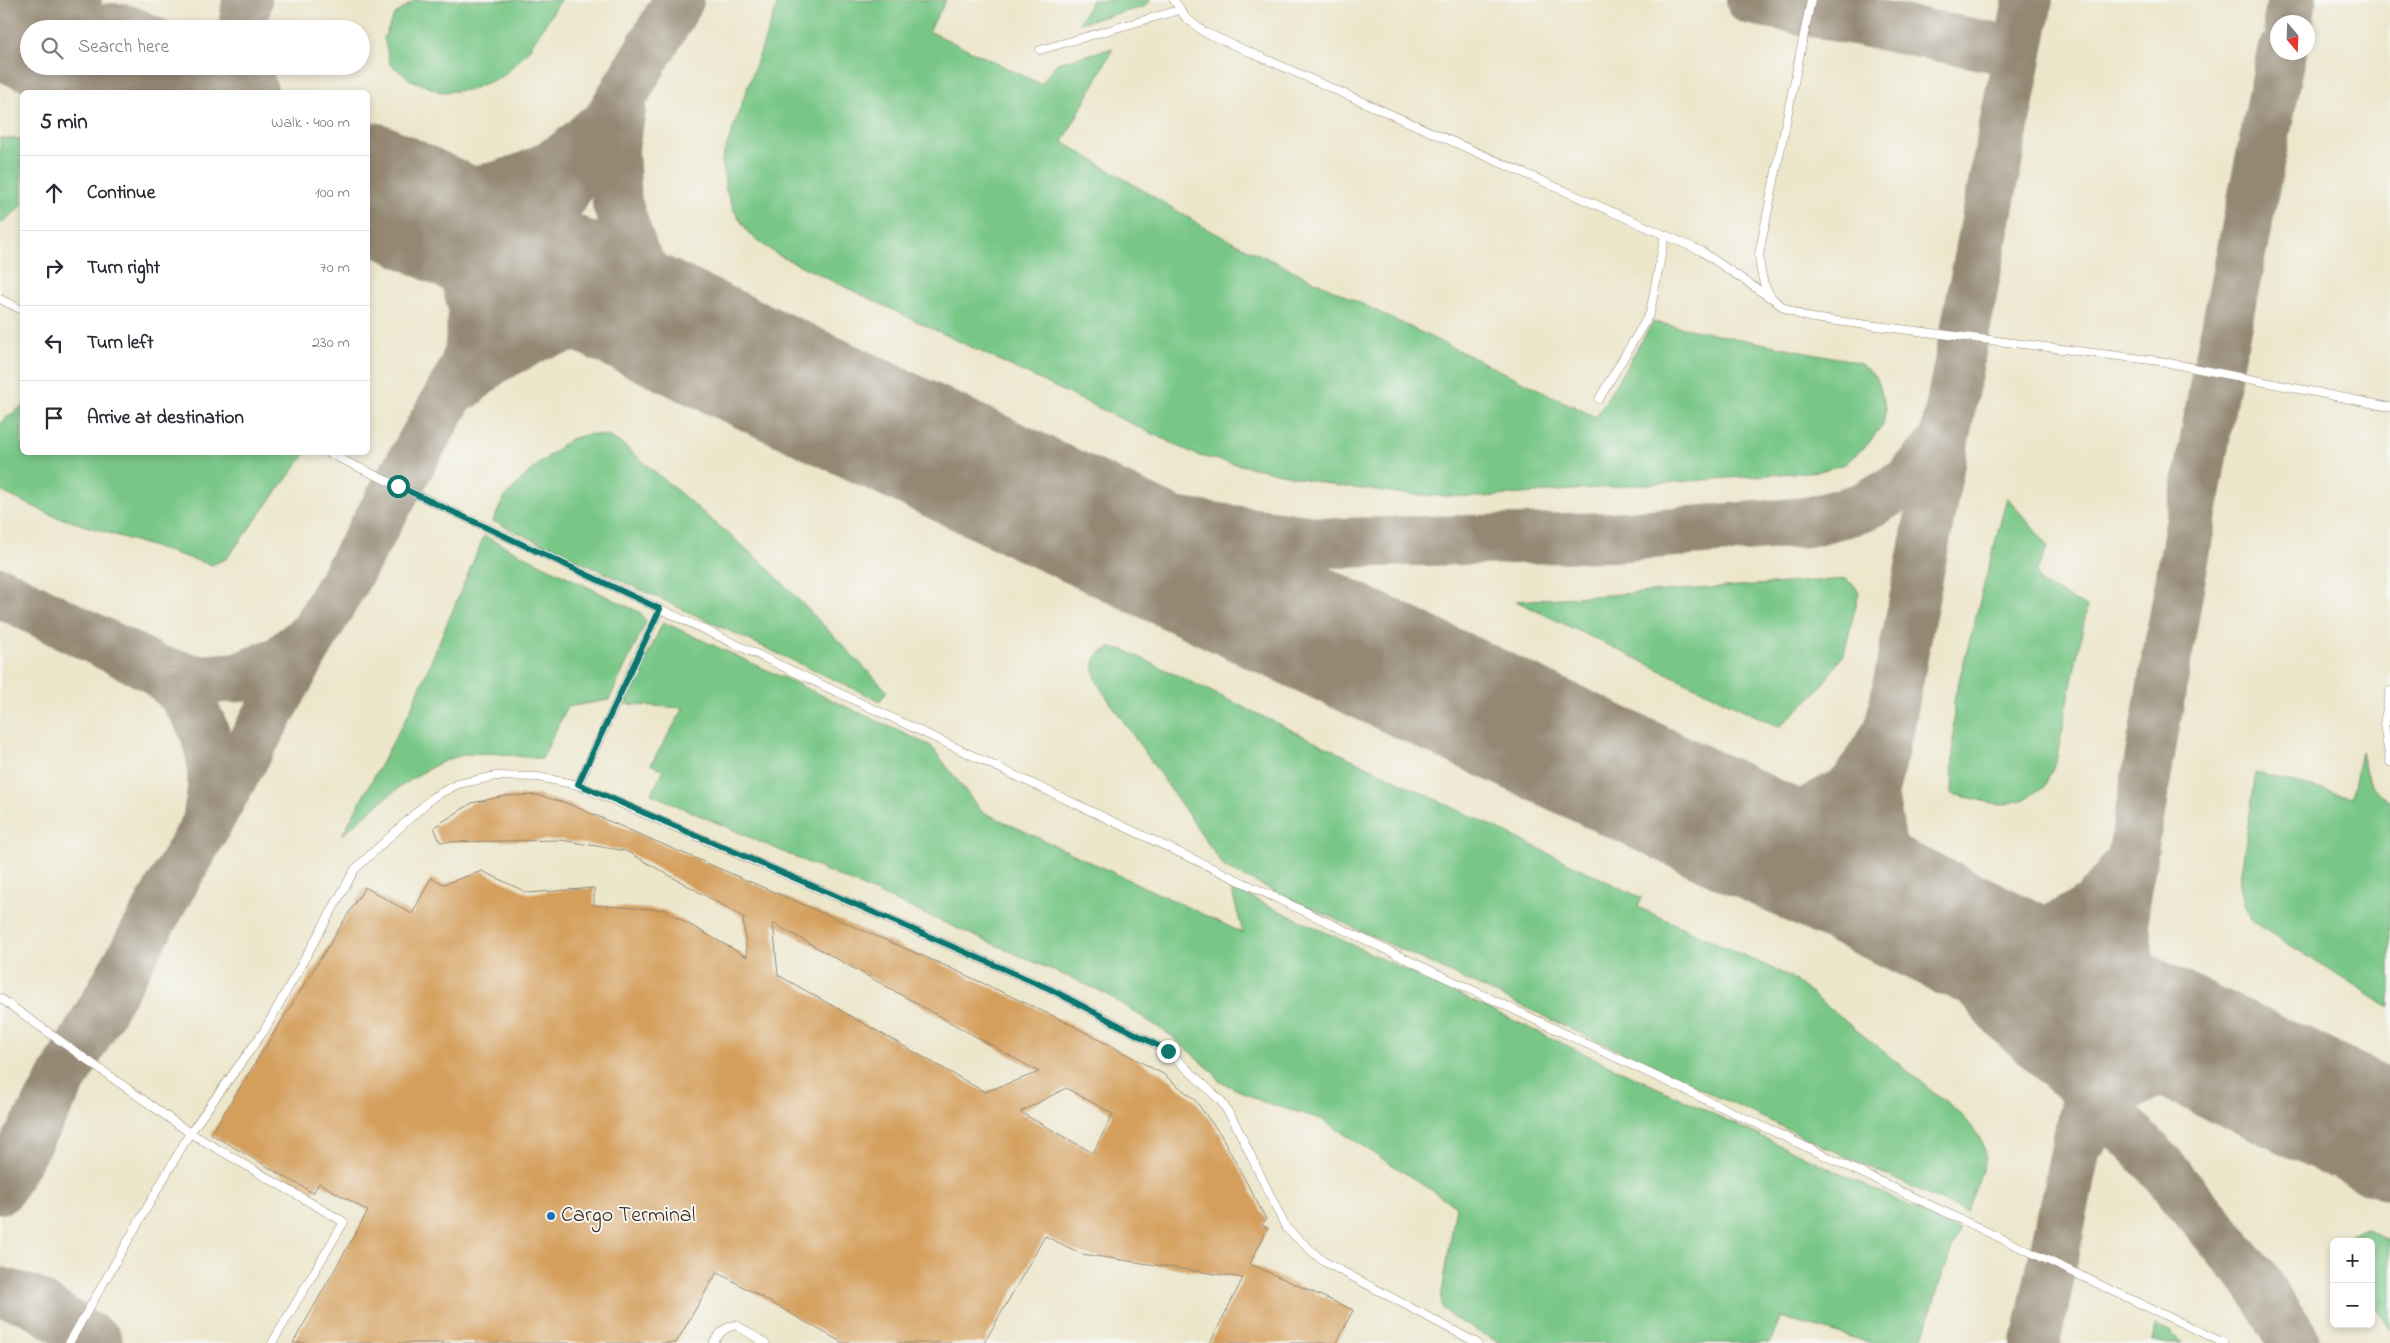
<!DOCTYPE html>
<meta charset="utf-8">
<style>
:root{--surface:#fff;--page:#f2f2f3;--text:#2b2b33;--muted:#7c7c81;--line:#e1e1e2}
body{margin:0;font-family:"Indie Flower",sans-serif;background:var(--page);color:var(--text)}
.controls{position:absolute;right:15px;bottom:15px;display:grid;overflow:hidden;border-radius:8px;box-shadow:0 2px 8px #0003}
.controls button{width:45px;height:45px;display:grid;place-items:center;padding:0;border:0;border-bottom:1px solid var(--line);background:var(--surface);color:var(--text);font:25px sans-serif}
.compass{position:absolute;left:2270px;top:15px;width:45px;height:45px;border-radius:50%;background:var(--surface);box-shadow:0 2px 8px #0003;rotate:161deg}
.stop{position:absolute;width:15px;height:15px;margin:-11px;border:4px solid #0f766e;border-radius:50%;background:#fff}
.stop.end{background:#0f766e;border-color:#fff;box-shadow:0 1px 5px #0008}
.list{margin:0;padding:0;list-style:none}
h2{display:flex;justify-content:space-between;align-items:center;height:65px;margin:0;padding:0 20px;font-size:21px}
h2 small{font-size:16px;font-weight:400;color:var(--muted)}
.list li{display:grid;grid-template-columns:32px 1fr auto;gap:15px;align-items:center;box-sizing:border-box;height:75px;padding:0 20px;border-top:1px solid var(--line)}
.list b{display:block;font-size:19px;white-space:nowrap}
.list em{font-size:16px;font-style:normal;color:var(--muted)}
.icon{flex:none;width:28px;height:28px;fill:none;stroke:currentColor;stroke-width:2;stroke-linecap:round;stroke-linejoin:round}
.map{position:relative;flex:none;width:2390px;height:1343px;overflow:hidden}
.search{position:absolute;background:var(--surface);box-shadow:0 2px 8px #0003;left:20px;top:20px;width:350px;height:55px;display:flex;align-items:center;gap:12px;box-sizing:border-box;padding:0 18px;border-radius:28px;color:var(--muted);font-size:19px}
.panel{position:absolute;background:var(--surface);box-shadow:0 2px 8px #0003;left:20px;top:90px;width:350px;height:365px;border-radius:8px}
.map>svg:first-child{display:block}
.green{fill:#78c787;stroke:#5a7852}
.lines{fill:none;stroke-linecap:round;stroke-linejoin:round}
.taxiway{stroke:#948874;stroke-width:50}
.runway{stroke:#948874;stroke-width:126}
.building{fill:#d49f5b;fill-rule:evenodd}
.lane-casing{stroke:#948874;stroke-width:9}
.lane{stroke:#fff;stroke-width:8}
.route{stroke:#0f766e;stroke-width:6}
.poi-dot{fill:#1f6fb2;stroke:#f6f6f2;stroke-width:2}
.labels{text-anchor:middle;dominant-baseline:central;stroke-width:4;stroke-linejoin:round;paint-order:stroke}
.poi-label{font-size:22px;fill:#3b2a1e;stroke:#f6f6f2;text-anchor:start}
</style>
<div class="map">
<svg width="2390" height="1343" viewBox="0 0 2390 1343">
<rect width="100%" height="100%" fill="#f6f6f2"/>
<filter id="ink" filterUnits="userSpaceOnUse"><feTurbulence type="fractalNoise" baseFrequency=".02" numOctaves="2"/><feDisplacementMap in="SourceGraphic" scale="10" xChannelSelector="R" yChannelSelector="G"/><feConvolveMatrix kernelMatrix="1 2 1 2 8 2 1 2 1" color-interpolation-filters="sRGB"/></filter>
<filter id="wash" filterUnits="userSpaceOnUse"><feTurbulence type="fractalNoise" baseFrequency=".0096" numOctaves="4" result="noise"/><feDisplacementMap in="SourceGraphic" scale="20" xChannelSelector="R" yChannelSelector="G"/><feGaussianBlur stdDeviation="1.12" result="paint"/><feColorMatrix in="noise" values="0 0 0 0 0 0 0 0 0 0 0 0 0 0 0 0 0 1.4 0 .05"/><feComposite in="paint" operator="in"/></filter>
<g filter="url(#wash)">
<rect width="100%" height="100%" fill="#ece6cb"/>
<g class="green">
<polygon points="415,0 561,0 528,51 502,77 469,90 441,92 411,80 390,64 384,38 394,15"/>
<polygon points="779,0 946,0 929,31 1041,84 1057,63 1113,48 1063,142 1209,230 1596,417 1653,322 1858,362 1877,378 1886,408 1883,424 1868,444 1845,464 1820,471 1482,497 1416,495 1337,486 1199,456 776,254 750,235 735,212 726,190 722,159"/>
<polygon points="1092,0 1151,0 1144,7 1079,23"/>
<polygon points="0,138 22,139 22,206 0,224"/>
<polygon points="22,406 22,452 306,453 227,558 212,565 54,516 0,491 0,423"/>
<polygon points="590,434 608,436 622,444 765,565 887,691 880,701 493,521 504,498 529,472 570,439"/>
<polygon points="2007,497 2048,546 2036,573 2041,584 2087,607 2056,761 2045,786 2025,799 2001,805 1952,794 1954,700"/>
<path d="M484 536 641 613 646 622 609 700 567 707 542 759C519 757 493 751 470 754 425 760 375 807 342 835L410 711Z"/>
<polygon points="1845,579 1855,586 1859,593 1844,654 1816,693 1779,727 1516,601"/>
<polygon points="663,622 931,746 981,811 1243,933 1231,888 1959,1229 1939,1285 1924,1335 1919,1343 1871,1343 1781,1317 1770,1343 1500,1343 1455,1319 1443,1309 1441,1299 1456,1206 1321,1119 1263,1102 1219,1081 1213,1072 1172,1036 1105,993 651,794 663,771 651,764 684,708 625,704"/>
<path d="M1110 648 1122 649 1642 898 1638 907 1789 976 1959 1112C1968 1123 1980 1134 1984 1148 1989 1162 1971 1197 1966 1212L1225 868 1099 686C1091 669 1090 655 1110 648Z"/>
<path d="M2361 752C2366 776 2369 788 2390 801V1007L2254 923 2244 905 2239 885 2256 773 2352 797Z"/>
<polygon points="2365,1228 2390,1240 2390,1330 2371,1303 2371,1242 2347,1242 2351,1234"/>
<polygon points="2156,1325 2170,1331 2182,1343 2153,1343"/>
</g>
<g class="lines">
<g class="taxiway">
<polyline points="1751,0 2018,52"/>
<polyline points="2288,22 2292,0"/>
<polyline points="0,28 77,0"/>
<polyline points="243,29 247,0"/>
<polyline points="111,66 121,69"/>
<polyline points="246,66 253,92"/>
<polyline points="621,110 614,147 617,203 635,256 665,303 702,340"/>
<path d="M396 198C470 195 539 188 594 131"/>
<polyline points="396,198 435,223 461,262 473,308 469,354 466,360"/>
<polyline points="463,385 492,360 542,334 596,322 653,325 705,344"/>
<polyline points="1052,506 1331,543 1611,537 1808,522 1861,508 1906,483 1942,444"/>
<polyline points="0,592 157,670 198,680 240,677 280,661 308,638"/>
<path d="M157 670C165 678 175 685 182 694 211 729 218 771 208 814"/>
<polyline points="1885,745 1873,794 1884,857 1919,914 2005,1017 2089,1093 2159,1164 2254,1279 2296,1343"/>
<polyline points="1725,822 1792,821 1852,788 1889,730 2028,0"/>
<polyline points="1725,822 1828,886 1944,971"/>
<polyline points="1979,941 2040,936 2094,907 2133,859"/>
<path d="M2044 972C2073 1003 2086 1025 2092 1068"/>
<polyline points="2192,1042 2153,1007 2129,961 2123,910 2214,387 2282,52"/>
<path d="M2085 1136C2091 1126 2097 1115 2104 1107 2138 1070 2182 1063 2230 1059"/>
<polyline points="0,1189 526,259 679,0"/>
<polyline points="0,1292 30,1300 98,1343"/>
<polyline points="2036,1343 2106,1001"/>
</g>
<g class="runway">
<polyline points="0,12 36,29"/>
<polyline points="115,66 171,92"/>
<polyline points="368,185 2390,1136"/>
</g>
</g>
<g id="blocks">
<path class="building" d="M537 795 569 804 946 966 1066 1022 1163 1074 1194 1099 1221 1135 1266 1219 1262 1225 1268 1228 1250 1264 1353 1310 1337 1343H1210L1243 1278 1082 1254 1045 1236 984 1343H843L717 1272 676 1343H293L368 1211 319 1183 313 1193 211 1134 365 887 412 914 431 878 444 884 482 871 528 893 594 888V905L664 910 747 957 743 918 747 919 626 851 561 840 440 842 434 827 472 803 505 796ZM773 923 1039 1072 985 1092 778 975ZM1066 1088 1113 1114 1093 1153 1020 1112Z"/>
</g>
</g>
<g filter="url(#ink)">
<use href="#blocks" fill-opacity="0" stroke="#948874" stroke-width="1"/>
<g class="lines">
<g class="lane-casing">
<g id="lane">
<polyline points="1174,0 1186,18 1204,32 1701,251 1769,297"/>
<path d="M1811 0 1759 254C1761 294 1773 308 1812 318L2159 361 2390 407"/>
<polyline points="1040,50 1179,10"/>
<polyline points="0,299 22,310"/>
<polyline points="1599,399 1650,313 1665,235"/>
<polyline points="326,452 2224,1343"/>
<polyline points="2390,691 2384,724 2390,762"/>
<polyline points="578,785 660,609"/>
<polyline points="0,998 190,1133 264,1031 355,869 433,797 458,784 496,776 538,777 578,785 1050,989 1168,1051 1221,1101 1235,1123 1286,1228 1323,1261 1477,1343"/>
<polyline points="69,1343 190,1133 344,1222 272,1343"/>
<path d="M713 1343C720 1333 724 1327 736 1325L765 1343"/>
</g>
</g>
<use href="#lane" class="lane"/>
</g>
</g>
<g class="lines" filter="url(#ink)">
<polyline class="route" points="398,486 660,609 578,784 1050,989 1168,1051"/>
</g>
<circle class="poi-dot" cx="551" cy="1216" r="5"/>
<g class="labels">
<g class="poi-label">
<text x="561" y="1216">Cargo Terminal</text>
</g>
</g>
</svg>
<div class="controls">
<button>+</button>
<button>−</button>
</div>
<svg class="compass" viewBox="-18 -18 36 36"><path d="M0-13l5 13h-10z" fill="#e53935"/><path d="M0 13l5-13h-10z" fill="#7c7c81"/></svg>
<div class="stop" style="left:398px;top:486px"></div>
<div class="stop end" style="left:1168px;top:1051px"></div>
<div class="search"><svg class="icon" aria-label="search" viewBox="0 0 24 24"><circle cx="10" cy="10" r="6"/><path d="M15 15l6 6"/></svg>Search here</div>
<section class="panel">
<h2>5 min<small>Walk · 400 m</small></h2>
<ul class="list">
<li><svg class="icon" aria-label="ahead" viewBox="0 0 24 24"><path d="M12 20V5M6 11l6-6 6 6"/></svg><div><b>Continue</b></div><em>100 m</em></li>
<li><svg class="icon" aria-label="right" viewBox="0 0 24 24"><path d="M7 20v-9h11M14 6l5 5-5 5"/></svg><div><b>Turn right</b></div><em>70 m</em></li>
<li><svg class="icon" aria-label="left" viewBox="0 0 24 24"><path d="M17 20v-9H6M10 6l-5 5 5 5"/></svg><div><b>Turn left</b></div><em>230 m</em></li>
<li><svg class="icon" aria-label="arrive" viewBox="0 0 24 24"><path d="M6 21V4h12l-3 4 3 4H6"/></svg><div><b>Arrive at destination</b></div></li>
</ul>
</section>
</div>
